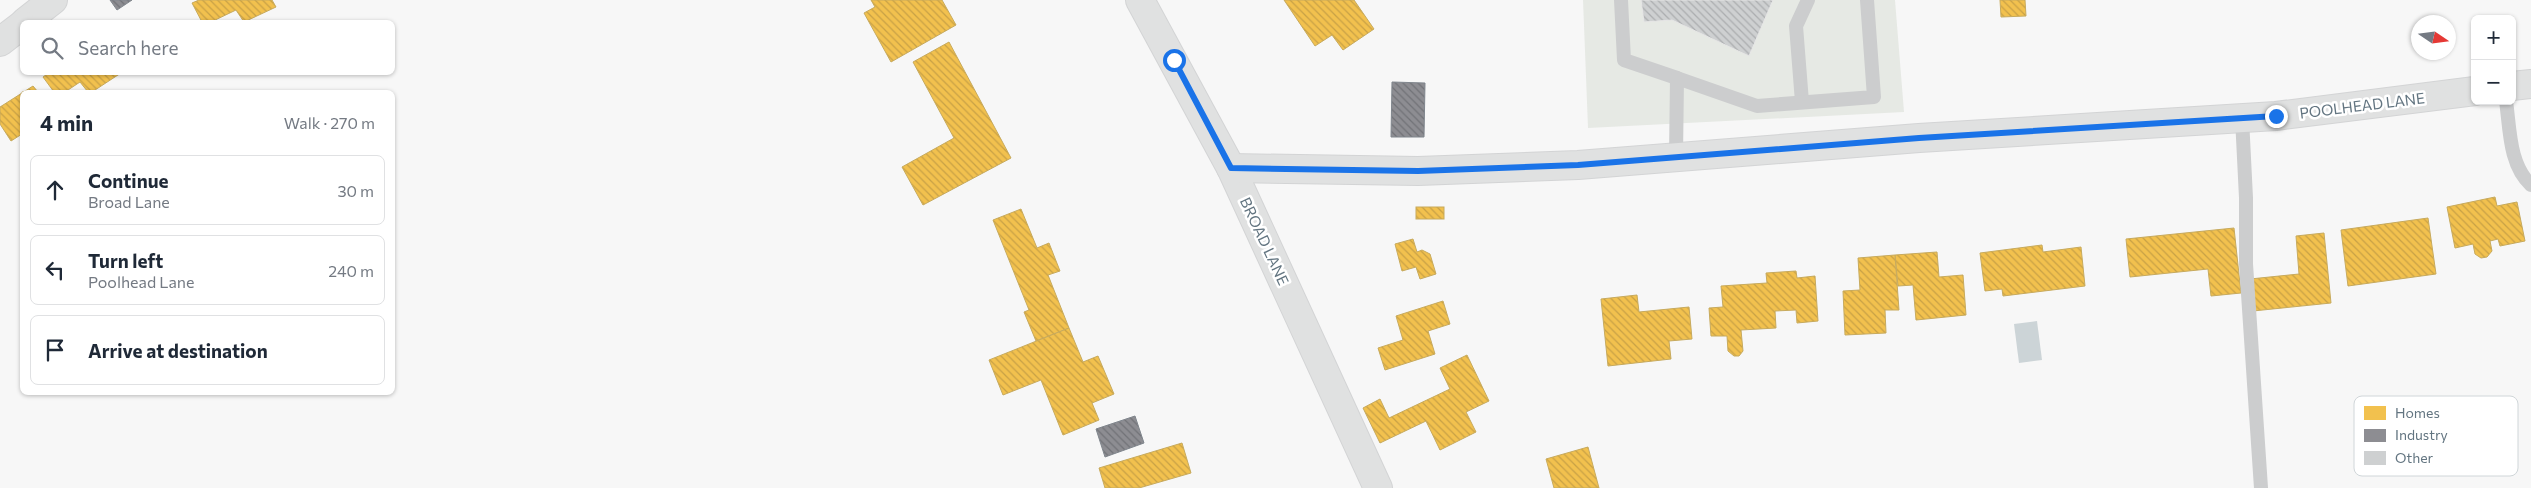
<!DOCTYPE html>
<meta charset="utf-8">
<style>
:root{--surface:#fff;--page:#f2f2f3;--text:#1f2937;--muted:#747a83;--line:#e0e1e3}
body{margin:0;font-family:Commissioner,sans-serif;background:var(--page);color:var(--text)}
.controls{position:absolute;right:15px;top:15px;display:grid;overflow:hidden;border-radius:8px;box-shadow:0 1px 4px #0004}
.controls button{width:45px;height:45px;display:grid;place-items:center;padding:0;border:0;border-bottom:1px solid var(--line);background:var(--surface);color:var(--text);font:25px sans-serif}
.compass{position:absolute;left:2411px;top:15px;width:45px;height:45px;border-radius:50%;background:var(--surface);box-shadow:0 1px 4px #0004;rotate:103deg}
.stop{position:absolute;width:15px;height:15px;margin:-11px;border:4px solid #1a73e8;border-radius:50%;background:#fff}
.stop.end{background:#1a73e8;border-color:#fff;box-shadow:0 1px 5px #0008}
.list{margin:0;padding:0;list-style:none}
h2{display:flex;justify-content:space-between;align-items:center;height:65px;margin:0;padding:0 20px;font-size:21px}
h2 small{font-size:16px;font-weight:400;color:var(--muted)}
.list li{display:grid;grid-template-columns:32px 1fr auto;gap:15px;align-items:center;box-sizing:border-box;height:70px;margin:0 10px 10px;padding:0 10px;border:1px solid var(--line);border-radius:8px}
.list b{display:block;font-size:19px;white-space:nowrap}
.list p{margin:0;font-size:16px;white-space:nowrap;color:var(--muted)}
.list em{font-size:16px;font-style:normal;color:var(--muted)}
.icon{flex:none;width:28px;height:28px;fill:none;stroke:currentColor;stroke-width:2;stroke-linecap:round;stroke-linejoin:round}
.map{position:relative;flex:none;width:2531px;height:488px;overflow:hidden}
.search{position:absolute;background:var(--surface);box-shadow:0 1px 4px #0004;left:20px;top:20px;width:375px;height:55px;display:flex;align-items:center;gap:12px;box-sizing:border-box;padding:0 18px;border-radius:8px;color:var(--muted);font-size:19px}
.panel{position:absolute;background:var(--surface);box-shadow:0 1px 4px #0004;left:20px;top:90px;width:375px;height:305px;border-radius:8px}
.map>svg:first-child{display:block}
.grass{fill:#e6e9e4}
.water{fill:#ccd4d7}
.homes{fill:url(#homes-back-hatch);stroke:#c7aa5d}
.industry{fill:url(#industry-back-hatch);stroke:#80868d}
.building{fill:url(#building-back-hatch);stroke:#e6e6e6}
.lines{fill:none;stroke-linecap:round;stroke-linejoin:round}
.secondary-casing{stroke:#d3d4d5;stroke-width:30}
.lane{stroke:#cccdce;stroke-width:14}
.secondary{stroke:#e0e1e1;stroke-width:28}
.route{stroke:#1a73e8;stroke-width:6}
.labels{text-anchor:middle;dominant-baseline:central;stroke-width:5;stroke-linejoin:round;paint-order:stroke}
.street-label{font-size:15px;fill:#637581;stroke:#fff}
.key{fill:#fff;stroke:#d0d6d9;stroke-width:1}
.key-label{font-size:14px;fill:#637581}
</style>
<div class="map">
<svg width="2531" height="488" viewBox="0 0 2531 488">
<defs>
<pattern id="homes-back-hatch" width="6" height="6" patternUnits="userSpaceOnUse" patternTransform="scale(1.25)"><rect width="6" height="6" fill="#f2c14e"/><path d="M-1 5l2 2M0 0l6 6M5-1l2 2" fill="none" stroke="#c8a146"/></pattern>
<pattern id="industry-back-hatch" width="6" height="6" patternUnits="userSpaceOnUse" patternTransform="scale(1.25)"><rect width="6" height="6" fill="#8d8d92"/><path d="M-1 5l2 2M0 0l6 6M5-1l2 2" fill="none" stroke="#717277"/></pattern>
<pattern id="building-back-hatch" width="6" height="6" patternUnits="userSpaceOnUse" patternTransform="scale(1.25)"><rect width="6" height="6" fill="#ced0d1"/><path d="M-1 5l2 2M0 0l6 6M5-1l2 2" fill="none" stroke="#abadaf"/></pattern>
</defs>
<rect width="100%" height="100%" fill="#f7f7f7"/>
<polygon class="grass" points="1583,0 1895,0 1904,112 1588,128"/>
<polygon class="water" points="2037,321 2042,360 2019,363 2014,324"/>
<g class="homes">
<polygon points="199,0 272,0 276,7 244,22 236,10 211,22 202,22 192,3"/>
<polygon points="871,0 942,0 956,25 891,62 864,13 875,7"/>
<polygon points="1284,0 1354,0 1374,29 1343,50 1332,35 1315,46"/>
<polygon points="2000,0 2025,0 2026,16 2001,17"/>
<polygon points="949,42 1011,158 923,205 902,167 954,138 913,62"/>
<polygon points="50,72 121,72 121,73 92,92 88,92 80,82 65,92 54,92 43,77"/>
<polygon points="33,86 38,92 22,92 22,134 11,141 0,124 0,107"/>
<polygon points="2495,197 2497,206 2517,202 2525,241 2500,246 2498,239 2490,241 2492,251 2487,257 2481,258 2475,254 2473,244 2455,248 2447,207"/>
<rect x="1416" y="207" width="28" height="12"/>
<polygon points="1021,209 1037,248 1049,243 1060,271 1048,275 1069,328 1036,341 1024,312 1029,310 993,220"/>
<polygon points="2428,218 2436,274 2348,286 2341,230"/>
<polygon points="2234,228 2241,293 2211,296 2208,269 2130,277 2126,239"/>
<polygon points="2324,233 2331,303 2253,311 2250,279 2299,274 2296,236"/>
<polygon points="1413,239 1417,252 1422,250 1430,254 1436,274 1420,279 1416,267 1402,271 1395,244"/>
<polygon points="2042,245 2043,252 2081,247 2085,286 2003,296 2002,289 1985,291 1980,253"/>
<polygon points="1937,252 1939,277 1963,275 1966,315 1916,320 1913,285 1898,286 1895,255"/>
<polygon points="1895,255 1899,310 1885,310 1886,333 1845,335 1843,291 1860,290 1858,258"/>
<polygon points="1796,271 1797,278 1815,276 1818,321 1797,323 1796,310 1775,311 1776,328 1741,330 1743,351 1739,356 1734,356 1728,351 1727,336 1711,336 1709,308 1723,307 1721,286 1767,283 1766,273"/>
<polygon points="1637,295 1639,312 1689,307 1692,339 1669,341 1671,359 1608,366 1601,299"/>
<polygon points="1443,301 1450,324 1428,331 1435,354 1385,370 1378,348 1403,340 1396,316"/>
<polygon points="1069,328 1083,362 1098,356 1114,394 1092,403 1099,420 1063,435 1041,380 1003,395 989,360"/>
<polygon points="1467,355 1489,401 1466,412 1476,432 1440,450 1426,421 1380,443 1363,408 1380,399 1389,418 1450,389 1440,368"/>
<polygon points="1182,443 1191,473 1139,488 1105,488 1099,468"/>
<polygon points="1588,447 1599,488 1554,488 1546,459"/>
</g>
<g class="industry">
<polygon points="110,0 132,0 117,10"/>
<polygon points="1392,82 1425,83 1424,137 1391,137"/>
<polygon points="1135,416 1144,443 1105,457 1096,429"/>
</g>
<polygon class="building" points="1641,0 1773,0 1749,56 1672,20 1644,22"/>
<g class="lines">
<g class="secondary-casing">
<g id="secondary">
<polyline points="1140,0 1231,168 1378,488"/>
<polyline points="25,22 53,0"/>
<polyline points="0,42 22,25"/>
<polyline points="2512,86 2531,84"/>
<polyline points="1231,168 1418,171 1578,165 1919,138 2276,116 2475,91"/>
</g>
</g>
<g class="lane">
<polyline points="1621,0 1624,60 1677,78"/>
<path d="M2506 101C2510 129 2509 165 2531 185"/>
<polyline points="1802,102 1796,26 1808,0"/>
<polyline points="2242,118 2246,198 2246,264 2261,488"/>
<polyline points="1676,157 1677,78 1757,106 1874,97 1867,0"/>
</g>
<use href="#secondary" class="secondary"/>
</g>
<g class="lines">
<polyline class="route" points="1174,60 1231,168 1418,171 1578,165 1919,138 2276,116"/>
</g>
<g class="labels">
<g class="street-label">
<text transform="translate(2362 105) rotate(-7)">POOLHEAD LANE</text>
<text transform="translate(1265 241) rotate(65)">BROAD LANE</text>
</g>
</g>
<rect x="2354" y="396" width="164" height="80" rx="8" class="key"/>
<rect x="2364" y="406" width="22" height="14" fill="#f2c14e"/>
<rect x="2364" y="429" width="22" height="13" fill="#8d8d92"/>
<rect x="2364" y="451" width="22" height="14" fill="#ced0d1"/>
<g class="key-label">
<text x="2395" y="418">Homes</text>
<text x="2395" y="440">Industry</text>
<text x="2395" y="463">Other</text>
</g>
</svg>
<div class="controls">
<button>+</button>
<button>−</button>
</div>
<svg class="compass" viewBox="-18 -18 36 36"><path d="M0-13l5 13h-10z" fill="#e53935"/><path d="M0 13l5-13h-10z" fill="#747a83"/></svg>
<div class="stop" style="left:1174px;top:60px"></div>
<div class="stop end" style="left:2276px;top:116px"></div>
<div class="search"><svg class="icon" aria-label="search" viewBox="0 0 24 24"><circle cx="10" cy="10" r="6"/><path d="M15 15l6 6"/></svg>Search here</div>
<section class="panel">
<h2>4 min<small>Walk · 270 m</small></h2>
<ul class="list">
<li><svg class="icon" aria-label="ahead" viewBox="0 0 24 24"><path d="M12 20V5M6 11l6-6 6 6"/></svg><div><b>Continue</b><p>Broad Lane</p></div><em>30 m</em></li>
<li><svg class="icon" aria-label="left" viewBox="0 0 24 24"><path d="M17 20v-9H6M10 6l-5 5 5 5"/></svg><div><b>Turn left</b><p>Poolhead Lane</p></div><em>240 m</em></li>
<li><svg class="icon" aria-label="arrive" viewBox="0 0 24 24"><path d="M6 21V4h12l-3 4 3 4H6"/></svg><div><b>Arrive at destination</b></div></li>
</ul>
</section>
</div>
